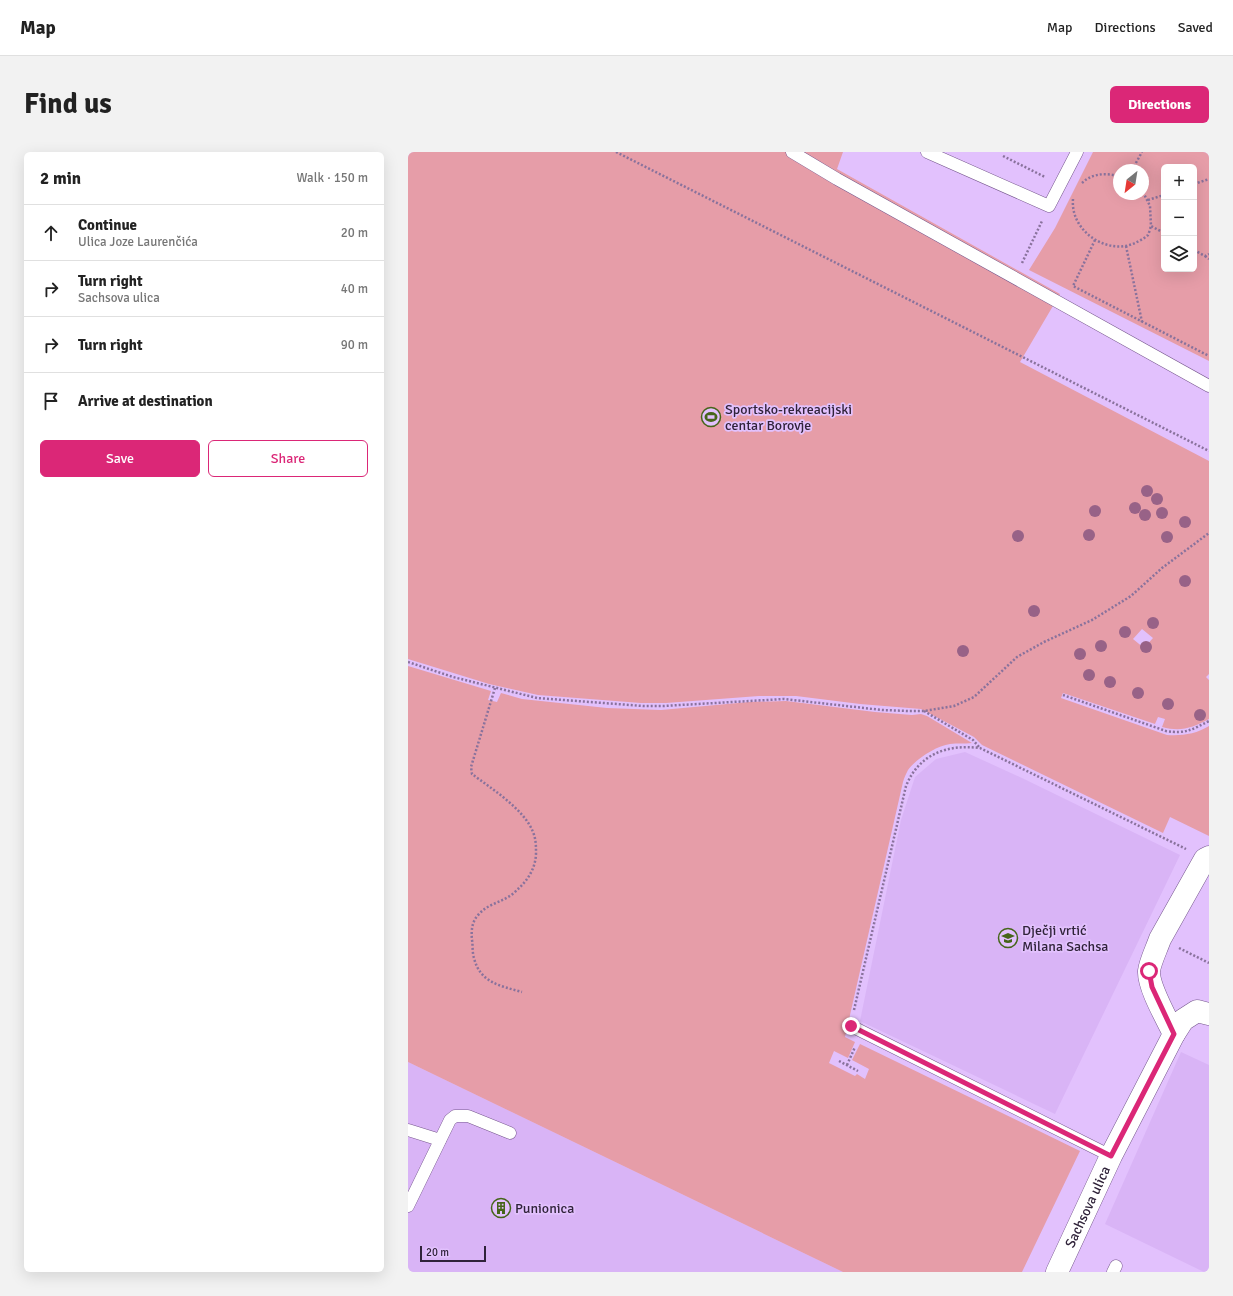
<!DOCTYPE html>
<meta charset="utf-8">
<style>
:root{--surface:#fff;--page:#f2f2f2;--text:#222;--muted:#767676;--line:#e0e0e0;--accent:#db2777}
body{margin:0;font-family:Signika,sans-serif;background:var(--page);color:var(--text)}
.controls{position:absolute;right:12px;top:12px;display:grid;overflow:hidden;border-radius:6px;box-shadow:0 4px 16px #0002}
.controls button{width:36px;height:36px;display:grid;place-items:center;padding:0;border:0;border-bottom:1px solid var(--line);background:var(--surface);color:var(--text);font:20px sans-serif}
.compass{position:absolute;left:705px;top:12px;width:36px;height:36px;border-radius:50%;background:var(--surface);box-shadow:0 4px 16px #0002;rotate:210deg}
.scale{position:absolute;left:12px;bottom:10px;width:66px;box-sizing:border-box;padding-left:4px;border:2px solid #30233a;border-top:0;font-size:11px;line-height:14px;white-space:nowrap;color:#30233a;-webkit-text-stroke:3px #e2c1fd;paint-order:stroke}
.stop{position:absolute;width:12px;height:12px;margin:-9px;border:3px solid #db2777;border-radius:50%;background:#fff}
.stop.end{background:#db2777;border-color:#fff;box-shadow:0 1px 4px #0008}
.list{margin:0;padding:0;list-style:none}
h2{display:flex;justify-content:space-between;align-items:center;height:52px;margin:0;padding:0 16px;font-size:17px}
h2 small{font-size:13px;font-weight:400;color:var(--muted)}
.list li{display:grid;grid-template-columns:26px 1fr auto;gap:12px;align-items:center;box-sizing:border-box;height:56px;padding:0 16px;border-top:1px solid var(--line)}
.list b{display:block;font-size:15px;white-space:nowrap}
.list p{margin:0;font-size:13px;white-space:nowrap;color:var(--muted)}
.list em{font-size:13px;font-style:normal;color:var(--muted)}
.actions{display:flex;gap:8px;padding:12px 16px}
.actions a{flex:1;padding:9px 0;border:1px solid var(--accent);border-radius:6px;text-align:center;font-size:14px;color:var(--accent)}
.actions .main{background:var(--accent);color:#fff}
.icon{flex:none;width:22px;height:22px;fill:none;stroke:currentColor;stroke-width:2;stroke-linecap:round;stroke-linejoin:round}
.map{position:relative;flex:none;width:801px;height:1120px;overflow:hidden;border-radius:6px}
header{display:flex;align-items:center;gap:24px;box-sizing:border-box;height:56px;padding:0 20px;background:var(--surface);border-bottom:1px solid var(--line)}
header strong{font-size:19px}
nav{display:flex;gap:22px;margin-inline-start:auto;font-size:14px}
.intro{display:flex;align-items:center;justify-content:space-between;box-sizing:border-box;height:96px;padding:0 24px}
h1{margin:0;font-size:28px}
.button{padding:10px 18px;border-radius:6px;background:var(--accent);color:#fff;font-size:14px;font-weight:700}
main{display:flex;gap:24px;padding:0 24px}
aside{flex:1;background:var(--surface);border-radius:6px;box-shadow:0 4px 16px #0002}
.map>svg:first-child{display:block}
.built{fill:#d9b4f6}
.green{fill:#e69da8;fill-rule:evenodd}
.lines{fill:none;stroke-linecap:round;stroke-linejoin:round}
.lane-casing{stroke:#76588d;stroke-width:13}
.street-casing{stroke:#76588d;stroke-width:23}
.path{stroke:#89729c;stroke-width:2.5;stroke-dasharray:2 2;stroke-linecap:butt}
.lane{stroke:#fff;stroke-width:12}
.street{stroke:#fff;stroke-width:22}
.tree{fill:#986287}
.route{stroke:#db2777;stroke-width:5}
.labels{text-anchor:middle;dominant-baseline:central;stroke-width:3.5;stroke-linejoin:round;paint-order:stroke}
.poi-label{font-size:14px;fill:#30233a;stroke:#e2c1fd;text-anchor:start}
.street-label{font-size:14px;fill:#30233a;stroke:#e2c1fd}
</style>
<header>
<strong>Map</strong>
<nav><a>Map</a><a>Directions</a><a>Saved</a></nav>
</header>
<div class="intro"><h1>Find us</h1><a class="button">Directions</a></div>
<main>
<aside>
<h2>2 min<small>Walk · 150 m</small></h2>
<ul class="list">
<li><svg class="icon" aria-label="ahead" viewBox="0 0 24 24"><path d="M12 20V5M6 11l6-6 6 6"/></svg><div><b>Continue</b><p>Ulica Joze Laurenčića</p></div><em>20 m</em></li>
<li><svg class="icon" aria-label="right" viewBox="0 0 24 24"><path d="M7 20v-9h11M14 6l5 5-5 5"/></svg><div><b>Turn right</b><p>Sachsova ulica</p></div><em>40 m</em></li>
<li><svg class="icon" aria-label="right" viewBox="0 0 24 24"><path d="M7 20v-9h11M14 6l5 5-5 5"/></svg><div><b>Turn right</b></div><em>90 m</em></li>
<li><svg class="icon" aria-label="arrive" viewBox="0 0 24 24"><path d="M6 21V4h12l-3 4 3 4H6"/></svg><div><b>Arrive at destination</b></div></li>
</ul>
<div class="actions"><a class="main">Save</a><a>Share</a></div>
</aside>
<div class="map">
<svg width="801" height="1120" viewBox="0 0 801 1120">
<rect width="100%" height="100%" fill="#e2c1fd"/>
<g class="built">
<polygon points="557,600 614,626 772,703 647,962 452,869 493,668 507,625 528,607"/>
<polygon points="773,900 801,913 801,1120 796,1120 697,1072"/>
<polygon points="0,910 435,1120 0,1120"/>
</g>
<g class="green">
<path d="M0 0H435L429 17 652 142 612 210 801 309V522L798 525 801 528V567C784 576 773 580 754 575L757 567 750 565 747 572 655 541 653 546 759 583C774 584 788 582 801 574V684L762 665 755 681 574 593 566 585 513 557 452 552 388 544H351L258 551H233L130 543 81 532 0 507ZM734 477 745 486 736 496 725 487Z"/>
<path d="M685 0H801V209L621 118 647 76ZM756 15H786V117H756ZM711 18H735V42H711Z"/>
<path d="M0 514 83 539 80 548 89 550 93 541 114 547 199 556 253 558 341 550 378 549 467 560 504 563 513 562 519 564 564 591C556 592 549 591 542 592 528 594 508 607 500 618 498 622 496 626 495 630L437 885 447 890 440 906 426 899 421 911 447 924 449 922 457 927 461 917 444 908 452 892 672 999 614 1120H435L0 910Z"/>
</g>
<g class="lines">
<g class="lane-casing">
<g id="lane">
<polyline points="384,0 429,27 801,234"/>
<polyline points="519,0 641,54 669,0"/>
<polyline points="443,874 703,1004"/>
<polyline points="0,978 32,988"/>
<polyline points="0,1054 42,968 47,964 60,964 102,981"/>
<polyline points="705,1120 708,1114"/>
</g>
</g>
<g class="street-casing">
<g id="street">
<path d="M801 705 797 707 752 787C749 796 742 810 741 819 740 835 759 867 766 882L775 868 789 859 801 862"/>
<path id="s1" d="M649 1120 703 1004 766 882"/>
</g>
</g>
<g class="path">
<polyline points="208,0 801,299"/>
<polyline points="595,4 637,25"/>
<polyline points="724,18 734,0"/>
<path d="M674 31C684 21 698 21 711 24"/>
<polyline points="786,32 801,27"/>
<polyline points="735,40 742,54 743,74 756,81"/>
<path d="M665 47C662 80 701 105 729 90 733 88 737 86 740 83 741 81 742 77 743 74"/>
<polyline points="740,48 756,43"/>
<polyline points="687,88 665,134 801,204"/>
<polyline points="718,94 734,170"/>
<polyline points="786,98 797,104 801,102"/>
<polyline points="797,104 801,107"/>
<polyline points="614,111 634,69"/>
<polyline points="0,510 45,525 129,546 235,554 255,554 376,547 474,558 501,559 516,559 546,554 566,545 609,505 636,490 684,468 723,444 754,416 801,381"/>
<path d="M87 536 63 615 64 622C84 637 116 657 125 680 128 687 128 694 128 701 128 714 121 727 111 736 108 739 104 743 100 745 90 751 79 753 71 762 64 769 63 778 64 788 65 793 64 800 66 806 72 831 93 834 114 840"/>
<path d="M655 543 758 579C778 582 783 578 801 569"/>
<polyline points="516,559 565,588 571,595"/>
<polyline points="771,796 801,811"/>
<path d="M446 858 498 634C511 602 539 592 572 596L778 697"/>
<polyline points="431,909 450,919"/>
<polyline points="439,913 447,895"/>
</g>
<use href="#lane" class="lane"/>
<use href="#street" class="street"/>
</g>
<g class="tree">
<circle cx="739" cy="339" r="6"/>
<circle cx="749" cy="347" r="6"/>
<circle cx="727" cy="356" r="6"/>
<circle cx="687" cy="359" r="6"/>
<circle cx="754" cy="361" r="6"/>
<circle cx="737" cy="363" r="6"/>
<circle cx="777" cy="370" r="6"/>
<circle cx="681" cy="383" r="6"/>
<circle cx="610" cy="384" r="6"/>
<circle cx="759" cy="385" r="6"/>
<circle cx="777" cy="429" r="6"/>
<circle cx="626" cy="459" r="6"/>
<circle cx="745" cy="471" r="6"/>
<circle cx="717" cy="480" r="6"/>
<circle cx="693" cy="494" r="6"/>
<circle cx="738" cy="495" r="6"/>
<circle cx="555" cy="499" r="6"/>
<circle cx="672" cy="502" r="6"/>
<circle cx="681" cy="523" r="6"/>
<circle cx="702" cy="530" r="6"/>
<circle cx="730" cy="541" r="6"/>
<circle cx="760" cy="552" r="6"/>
<circle cx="792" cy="563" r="6"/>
</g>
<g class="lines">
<polyline class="route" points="443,874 703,1004 766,882 744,835 741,819"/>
</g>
<defs>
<g id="stadium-ring" transform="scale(1)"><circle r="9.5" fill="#e2c1fd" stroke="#46651a" stroke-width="1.5"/><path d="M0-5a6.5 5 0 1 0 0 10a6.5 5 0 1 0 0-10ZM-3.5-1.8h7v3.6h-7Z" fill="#46651a"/></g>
<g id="school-ring" transform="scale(1)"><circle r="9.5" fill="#e2c1fd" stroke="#46651a" stroke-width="1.5"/><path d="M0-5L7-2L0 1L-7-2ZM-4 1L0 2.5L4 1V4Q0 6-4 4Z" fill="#46651a"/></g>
<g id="building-ring" transform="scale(1)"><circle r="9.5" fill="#e2c1fd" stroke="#46651a" stroke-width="1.5"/><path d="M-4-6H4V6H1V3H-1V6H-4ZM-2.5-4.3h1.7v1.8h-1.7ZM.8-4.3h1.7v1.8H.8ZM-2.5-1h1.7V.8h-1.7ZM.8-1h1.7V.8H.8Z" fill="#46651a"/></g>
</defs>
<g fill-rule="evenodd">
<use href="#stadium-ring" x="303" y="265"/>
<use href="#school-ring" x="600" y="786"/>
<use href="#building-ring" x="93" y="1056"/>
</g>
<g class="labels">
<g class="poi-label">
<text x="317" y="257">Sportsko-rekreacijski<tspan x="317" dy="16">centar Borovje</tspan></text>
<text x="614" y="778">Dječji vrtić<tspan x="614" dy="16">Milana Sachsa</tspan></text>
<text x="107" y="1056">Punionica</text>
</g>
<g class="street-label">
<text stroke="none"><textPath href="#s1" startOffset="72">Sachsova ulica</textPath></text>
</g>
</g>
</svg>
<div class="controls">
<button>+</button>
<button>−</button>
<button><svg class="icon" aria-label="layers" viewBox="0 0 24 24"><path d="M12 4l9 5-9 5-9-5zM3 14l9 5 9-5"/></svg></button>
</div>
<svg class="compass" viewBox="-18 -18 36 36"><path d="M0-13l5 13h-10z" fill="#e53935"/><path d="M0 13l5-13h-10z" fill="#767676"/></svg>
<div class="scale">20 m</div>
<div class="stop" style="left:741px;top:819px"></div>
<div class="stop end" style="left:443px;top:874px"></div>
</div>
</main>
